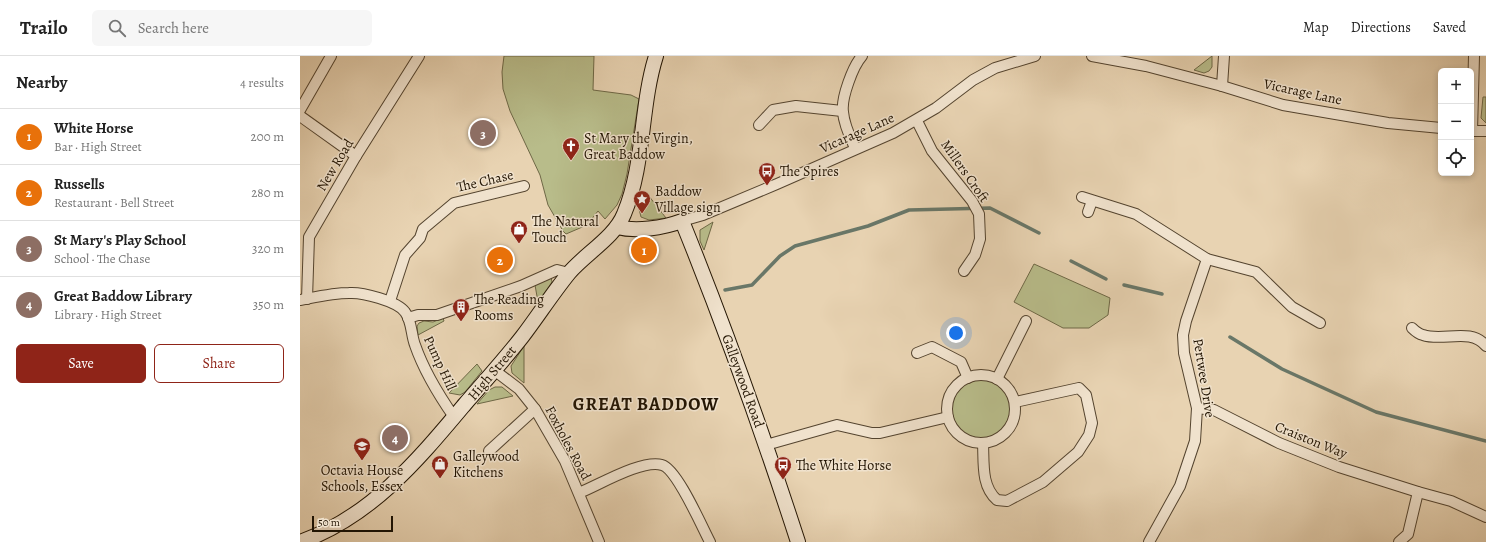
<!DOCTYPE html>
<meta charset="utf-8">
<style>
:root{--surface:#fff;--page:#f6f6f6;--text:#222;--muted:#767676;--line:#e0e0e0;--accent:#8f2418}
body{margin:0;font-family:Alegreya,serif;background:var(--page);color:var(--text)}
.controls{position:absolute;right:12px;top:12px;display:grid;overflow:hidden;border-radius:6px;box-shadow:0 2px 6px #0003}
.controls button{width:36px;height:36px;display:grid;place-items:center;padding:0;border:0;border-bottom:1px solid var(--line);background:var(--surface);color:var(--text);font:20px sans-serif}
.scale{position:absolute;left:12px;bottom:10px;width:81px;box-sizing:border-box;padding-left:4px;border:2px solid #231503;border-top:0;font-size:11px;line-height:14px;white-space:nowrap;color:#231503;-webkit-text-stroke:3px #f0e2cd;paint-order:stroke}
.you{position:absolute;left:656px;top:277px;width:14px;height:14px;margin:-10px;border:3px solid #fff;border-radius:50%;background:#1a73e8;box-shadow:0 0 0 6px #1a73e833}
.badge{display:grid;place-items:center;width:26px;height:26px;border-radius:50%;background:var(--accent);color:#fff;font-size:13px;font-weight:700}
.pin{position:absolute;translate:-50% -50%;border:2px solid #fff;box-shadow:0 1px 4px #0006}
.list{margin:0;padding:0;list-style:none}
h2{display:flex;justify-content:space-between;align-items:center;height:52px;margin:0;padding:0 16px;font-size:17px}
h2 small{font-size:13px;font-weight:400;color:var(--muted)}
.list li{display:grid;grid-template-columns:26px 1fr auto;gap:12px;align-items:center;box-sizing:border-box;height:56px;padding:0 16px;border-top:1px solid var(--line)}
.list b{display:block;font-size:15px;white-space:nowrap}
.list p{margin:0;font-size:13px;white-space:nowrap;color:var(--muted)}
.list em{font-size:13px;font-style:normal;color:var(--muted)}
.actions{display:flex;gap:8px;padding:12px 16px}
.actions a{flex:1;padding:9px 0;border:1px solid var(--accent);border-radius:6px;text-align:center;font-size:14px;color:var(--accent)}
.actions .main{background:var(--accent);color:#fff}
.icon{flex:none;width:22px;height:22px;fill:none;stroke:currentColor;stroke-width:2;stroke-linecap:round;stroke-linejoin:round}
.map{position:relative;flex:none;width:1186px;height:486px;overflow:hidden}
header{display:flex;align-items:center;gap:24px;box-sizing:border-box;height:56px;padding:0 20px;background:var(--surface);border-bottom:1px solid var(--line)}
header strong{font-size:19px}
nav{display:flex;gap:22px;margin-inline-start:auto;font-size:14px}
.search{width:280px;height:36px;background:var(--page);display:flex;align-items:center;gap:10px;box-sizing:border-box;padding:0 14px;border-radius:6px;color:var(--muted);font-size:15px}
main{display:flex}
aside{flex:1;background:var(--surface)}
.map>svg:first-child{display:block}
.green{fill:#b8bc8a;stroke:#6e6846}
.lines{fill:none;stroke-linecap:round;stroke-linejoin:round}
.stream{stroke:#697768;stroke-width:3.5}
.street-casing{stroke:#54442f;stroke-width:12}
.secondary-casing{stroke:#231503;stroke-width:16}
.street{stroke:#f0e2cd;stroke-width:10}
.secondary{stroke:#f0e2cd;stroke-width:14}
.labels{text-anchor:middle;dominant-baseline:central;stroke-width:3;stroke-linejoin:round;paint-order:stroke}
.street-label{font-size:14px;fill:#231503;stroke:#f0e2cd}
.poi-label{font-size:14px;fill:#231503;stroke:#f0e2cd;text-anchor:start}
.district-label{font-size:18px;font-weight:bold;letter-spacing:1px;fill:#231503;stroke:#f0e2cd}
</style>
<header>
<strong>Trailo</strong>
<div class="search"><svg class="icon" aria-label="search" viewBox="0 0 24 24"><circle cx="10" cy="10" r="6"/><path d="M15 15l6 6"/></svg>Search here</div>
<nav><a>Map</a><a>Directions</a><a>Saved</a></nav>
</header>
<main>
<aside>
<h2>Nearby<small>4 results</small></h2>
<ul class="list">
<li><span class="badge" style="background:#e8710a">1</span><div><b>White Horse</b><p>Bar · High Street</p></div><em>200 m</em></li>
<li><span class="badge" style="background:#e8710a">2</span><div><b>Russells</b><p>Restaurant · Bell Street</p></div><em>280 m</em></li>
<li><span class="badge" style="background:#8d6e63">3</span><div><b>St Mary's Play School</b><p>School · The Chase</p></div><em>320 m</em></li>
<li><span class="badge" style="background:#8d6e63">4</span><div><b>Great Baddow Library</b><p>Library · High Street</p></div><em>350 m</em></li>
</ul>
<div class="actions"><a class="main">Save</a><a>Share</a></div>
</aside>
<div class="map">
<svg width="1186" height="486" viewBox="0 0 1186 486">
<rect width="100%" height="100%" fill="#e8d3b2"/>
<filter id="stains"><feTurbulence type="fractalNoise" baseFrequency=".005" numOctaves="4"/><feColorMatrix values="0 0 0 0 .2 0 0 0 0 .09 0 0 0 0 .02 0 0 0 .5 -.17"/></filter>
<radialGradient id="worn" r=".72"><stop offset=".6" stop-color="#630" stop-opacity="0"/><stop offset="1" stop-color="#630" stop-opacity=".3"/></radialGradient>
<g class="green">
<polygon points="204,0 294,0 293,34 331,39 339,43 327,118 322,138 317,149 305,163 298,155 287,169 266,178 263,175 248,149 240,119 210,55 203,33 202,16"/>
<polygon points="912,0 912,11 909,15 904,17 894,14"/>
<polygon points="1183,41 1186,41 1186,67 1181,62"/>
<polygon points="345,135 366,162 349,164 341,161 339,153"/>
<polygon points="413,166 404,194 400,185 400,174"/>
<polygon points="734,208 810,242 808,259 789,272 763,272 714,246"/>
<polygon points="251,221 252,226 238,246 235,229"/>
<polygon points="143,262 144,265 118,279 117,270 119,267 124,265 133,266"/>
<polygon points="224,290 224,327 212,317 211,310"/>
<polygon points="177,308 182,315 165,336 160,339 149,337"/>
<circle cx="681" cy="353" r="29"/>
<polygon points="195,331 202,331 213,340 177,348 189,334"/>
</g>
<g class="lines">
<g class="stream">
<polyline points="771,205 806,223"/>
<polyline points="824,229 862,238"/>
<polyline points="425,234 452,229 480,200 495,190 568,170 609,154 690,152 739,177"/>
<polyline points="930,281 982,313 1076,356 1186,385"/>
</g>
<g class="street-casing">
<g id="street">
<polyline points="792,0 846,10 922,30 983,49 1088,67 1141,72"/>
<polyline points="922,30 924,0"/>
<polyline points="0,54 31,0"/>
<polyline points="0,60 56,100"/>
<polyline points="617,65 632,95 672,145 679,158 680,183 675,199 664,215"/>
<polyline points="459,69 473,54 496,50 542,55"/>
<polyline points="1171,75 1186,75"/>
<polyline points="1172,75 1174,0"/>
<path d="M555 92C550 81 544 69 543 56 541 42 553 10 562 0"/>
<polyline points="782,141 836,158 907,203 956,216 992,251 1020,267"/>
<polyline points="788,156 792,145"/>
<polyline points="382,165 403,159 477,128 593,77 636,52 673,24 695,12 735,0"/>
<polyline points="7,243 9,181 56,100 119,0"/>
<path d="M0 244C16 241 33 237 49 237 62 236 97 245 105 256 112 265 111 279 115 289 124 315 138 338 154 361"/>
<polyline points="90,245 105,199 120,182 123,173 154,147 224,130"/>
<polyline points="108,262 118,259 137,259 221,230 257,214 269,217"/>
<path d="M1112 272C1115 275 1119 278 1123 279 1143 286 1171 271 1186 290"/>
<polyline points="617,297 632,291 661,306 668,322"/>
<polyline points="194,314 219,333 235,353 265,405 299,486"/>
<circle cx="681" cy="353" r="34"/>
<polyline points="697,323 726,265"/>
<polyline points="897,352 914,354 979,387 1039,411 1118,436 1151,445 1186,461"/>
<path d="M683 387C684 407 681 430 697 444L707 445 743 426 778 396 789 379 792 367 786 339 779 332 715 346"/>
<polyline points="466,389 537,369 572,377 580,377 648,361"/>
<polyline points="189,395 235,353"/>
<path d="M279 437C299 429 342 403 362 409 377 413 402 471 410 486"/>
<polyline points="849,486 880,430 895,385 897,352 884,297 883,279 886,265 907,203"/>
<polyline points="1099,486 1108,478 1118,436"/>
</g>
</g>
<g class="secondary-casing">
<g id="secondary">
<path d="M317 171C336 176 363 172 382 165 425 271 463 378 498 486"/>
<path d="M0 486C71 461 118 404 165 348 184 326 204 304 222 281 238 260 252 238 269 217 285 198 315 181 324 158 345 108 340 51 356 0"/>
</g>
</g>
<use href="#street" class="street"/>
<use href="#secondary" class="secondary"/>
</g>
<defs>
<g id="church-pin" transform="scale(0.9)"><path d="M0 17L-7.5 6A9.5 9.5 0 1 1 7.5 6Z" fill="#8f2418" stroke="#f0e2cd"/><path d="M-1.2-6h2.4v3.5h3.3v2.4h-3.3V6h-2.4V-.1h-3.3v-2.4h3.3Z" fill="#fff"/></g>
<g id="bus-pin" transform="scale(0.9)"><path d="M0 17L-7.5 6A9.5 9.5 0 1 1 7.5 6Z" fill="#8f2418" stroke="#f0e2cd"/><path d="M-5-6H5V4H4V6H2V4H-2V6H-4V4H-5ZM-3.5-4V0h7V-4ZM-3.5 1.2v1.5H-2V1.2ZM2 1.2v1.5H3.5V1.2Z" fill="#fff"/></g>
<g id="sight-pin" transform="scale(0.9)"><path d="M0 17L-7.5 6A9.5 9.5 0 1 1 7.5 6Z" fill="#8f2418" stroke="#f0e2cd"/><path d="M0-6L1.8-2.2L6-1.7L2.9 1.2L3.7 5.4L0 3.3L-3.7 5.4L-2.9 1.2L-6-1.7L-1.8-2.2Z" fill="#fff"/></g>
<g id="shop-pin" transform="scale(0.9)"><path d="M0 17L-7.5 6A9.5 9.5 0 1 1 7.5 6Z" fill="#8f2418" stroke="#f0e2cd"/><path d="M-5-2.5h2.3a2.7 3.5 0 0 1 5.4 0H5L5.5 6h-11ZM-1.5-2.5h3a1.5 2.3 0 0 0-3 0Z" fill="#fff"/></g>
<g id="building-pin" transform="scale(0.9)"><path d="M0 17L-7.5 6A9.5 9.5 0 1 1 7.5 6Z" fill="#8f2418" stroke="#f0e2cd"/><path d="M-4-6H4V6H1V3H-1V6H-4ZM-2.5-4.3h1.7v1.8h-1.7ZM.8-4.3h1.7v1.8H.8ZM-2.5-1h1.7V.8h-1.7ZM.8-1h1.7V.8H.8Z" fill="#fff"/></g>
<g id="school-pin" transform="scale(0.9)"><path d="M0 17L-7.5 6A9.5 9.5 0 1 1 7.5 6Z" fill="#8f2418" stroke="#f0e2cd"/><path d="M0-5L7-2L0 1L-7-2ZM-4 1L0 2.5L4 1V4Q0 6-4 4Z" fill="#fff"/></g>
</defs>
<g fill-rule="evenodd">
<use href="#church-pin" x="271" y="90"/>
<use href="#bus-pin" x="467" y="115"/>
<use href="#sight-pin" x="342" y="143"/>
<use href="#shop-pin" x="219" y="173"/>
<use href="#building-pin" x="161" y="251"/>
<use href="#school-pin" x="62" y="390"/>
<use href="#shop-pin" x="140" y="408"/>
<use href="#bus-pin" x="483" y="409"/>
</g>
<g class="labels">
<g class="street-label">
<text transform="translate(1003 36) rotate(12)">Vicarage Lane</text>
<text transform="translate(557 77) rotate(-24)">Vicarage Lane</text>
<text transform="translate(35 109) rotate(-59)">New Road</text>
<text transform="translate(665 115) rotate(55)">Millers Croft</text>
<text transform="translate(185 125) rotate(-13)">The Chase</text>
<text transform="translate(140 307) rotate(65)">Pump Hill</text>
<text transform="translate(192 317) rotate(-50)">High Street</text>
<text transform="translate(904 322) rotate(81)">Pertwee Drive</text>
<text transform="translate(443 325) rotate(70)">Galleywood Road</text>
<text transform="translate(1011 384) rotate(22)">Craiston Way</text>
<text transform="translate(268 387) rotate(62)">Foxholes Road</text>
</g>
<g class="poi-label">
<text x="284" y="82">St Mary the Virgin,<tspan x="284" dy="16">Great Baddow</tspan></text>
<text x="480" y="115">The Spires</text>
<text x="355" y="135">Baddow<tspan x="355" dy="16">Village sign</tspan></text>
<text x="232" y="165">The Natural<tspan x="232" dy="16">Touch</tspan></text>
<text x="174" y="243">The Reading<tspan x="174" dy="16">Rooms</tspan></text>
<text x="153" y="400">Galleywood<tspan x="153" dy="16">Kitchens</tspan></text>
<text x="496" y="409">The White Horse</text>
<text x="62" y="414" text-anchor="middle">Octavia House<tspan x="62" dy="16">Schools, Essex</tspan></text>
</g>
<g class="district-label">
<text x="346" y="348">GREAT BADDOW</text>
</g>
</g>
<rect width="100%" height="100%" filter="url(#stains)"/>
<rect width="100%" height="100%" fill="url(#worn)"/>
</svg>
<div class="controls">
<button>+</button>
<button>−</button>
<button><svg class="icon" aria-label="locate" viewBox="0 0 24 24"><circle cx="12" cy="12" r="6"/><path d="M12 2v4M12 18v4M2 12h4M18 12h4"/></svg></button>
</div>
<div class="scale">50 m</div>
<div class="you"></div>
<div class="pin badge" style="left:344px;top:194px;background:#e8710a">1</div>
<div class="pin badge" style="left:200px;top:204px;background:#e8710a">2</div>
<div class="pin badge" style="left:183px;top:77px;background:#8d6e63">3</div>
<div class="pin badge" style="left:95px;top:382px;background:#8d6e63">4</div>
</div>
</main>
